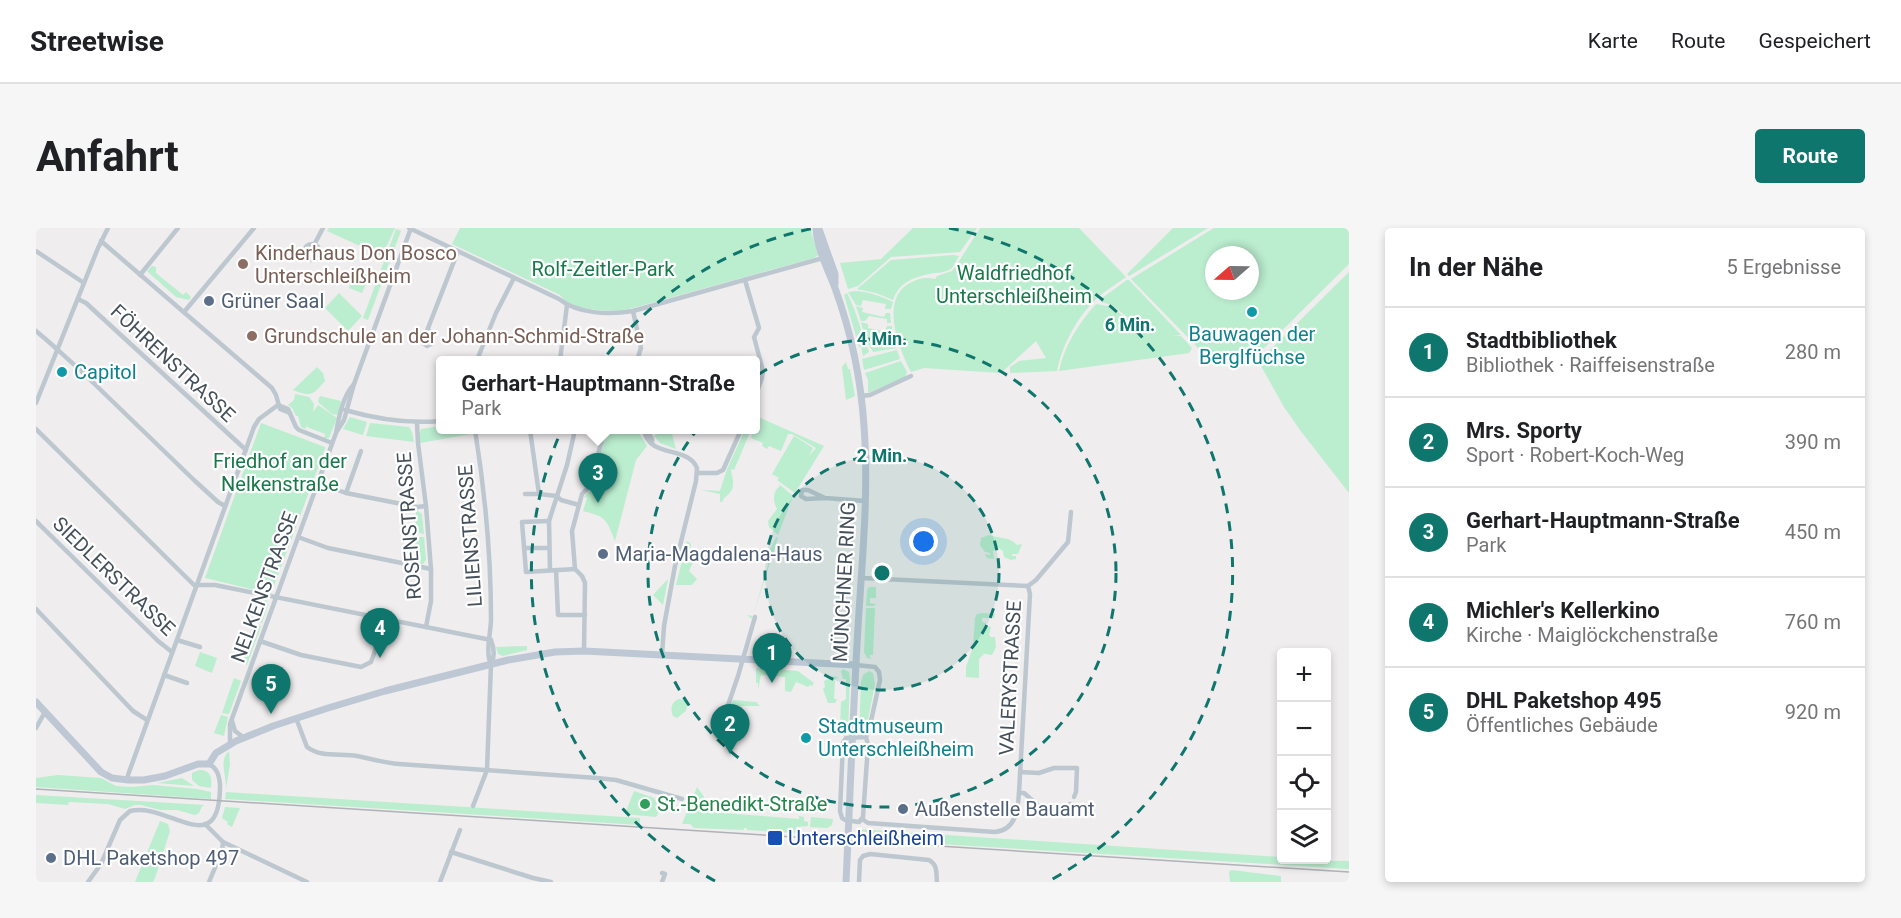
<!DOCTYPE html>
<html lang="de">
<meta charset="utf-8">
<style>
:root{--surface:#fff;--page:#f6f6f6;--text:#202124;--muted:#757577;--line:#e0e0e0;--accent:#0f766e}
body{margin:0;font-family:Roboto,sans-serif;background:var(--page);color:var(--text)}
.controls{position:absolute;right:18px;bottom:18px;display:grid;overflow:hidden;border-radius:6px;box-shadow:0 3px 9px #0003}
.controls button{width:54px;height:54px;display:grid;place-items:center;padding:0;border:0;border-bottom:2px solid var(--line);background:var(--surface);color:var(--text);font:30px sans-serif}
.compass{position:absolute;left:1169px;top:18px;width:54px;height:54px;border-radius:50%;background:var(--surface);box-shadow:0 3px 9px #0003;rotate:250deg}
.you{position:absolute;left:888px;top:314px;width:21px;height:21px;margin:-15px;border:4px solid #fff;border-radius:50%;background:#1a73e8;box-shadow:0 0 0 9px #1a73e833}
.badge{display:grid;place-items:center;width:39px;height:39px;border-radius:50%;background:var(--accent);color:#fff;font-size:20px;font-weight:700}
.pin{position:absolute;translate:-50% -50px;filter:drop-shadow(0 2px 3px #0008)}
.pin::after{content:'';position:absolute;top:32px;width:21px;height:18px;background:inherit;clip-path:polygon(0 0,100% 0,50% 100%)}
.popup{position:absolute;left:400px;top:128px;width:324px;height:78px;box-sizing:border-box;display:grid;place-content:center;border-radius:6px;background:var(--surface);filter:drop-shadow(0 2px 4px #0005);font-size:20px;white-space:nowrap;color:var(--muted)}
.popup b{font-size:22px;color:var(--text)}
.popup::after{content:'';position:absolute;left:50%;top:100%;margin-left:-12px;border:12px solid transparent;border-top-color:var(--surface)}
.list{margin:0;padding:0;list-style:none}
h2{display:flex;justify-content:space-between;align-items:center;height:78px;margin:0;padding:0 24px;font-size:26px}
h2 small{font-size:20px;font-weight:400;color:var(--muted)}
.list li{display:grid;grid-template-columns:39px 1fr auto;gap:18px;align-items:center;box-sizing:border-box;height:90px;padding:0 24px;border-top:2px solid var(--line)}
.list b{display:block;font-size:22px;white-space:nowrap}
.list p{margin:0;font-size:20px;white-space:nowrap;color:var(--muted)}
.list em{font-size:20px;font-style:normal;color:var(--muted)}
.icon{flex:none;width:33px;height:33px;fill:none;stroke:currentColor;stroke-width:2;stroke-linecap:round;stroke-linejoin:round}
.map{position:relative;flex:none;width:1313px;height:654px;overflow:hidden;border-radius:6px}
header{display:flex;align-items:center;gap:36px;box-sizing:border-box;height:84px;padding:0 30px;background:var(--surface);border-bottom:2px solid var(--line)}
header strong{font-size:28px}
nav{display:flex;gap:33px;margin-inline-start:auto;font-size:21px}
.intro{display:flex;align-items:center;justify-content:space-between;box-sizing:border-box;height:144px;padding:0 36px}
h1{margin:0;font-size:42px}
.button{padding:15px 27px;border-radius:6px;background:var(--accent);color:#fff;font-size:21px;font-weight:700}
main{display:flex;gap:36px;padding:0 36px}
aside{flex:1;background:var(--surface);border-radius:6px;box-shadow:0 3px 9px #0003}
.map>svg:first-child{display:block}
.green{fill:#bbedcf;fill-rule:evenodd}
.lines{fill:none;stroke-linecap:round;stroke-linejoin:round}
.street{stroke:#bdc7cf;stroke-width:4.5}
.secondary{stroke:#bdc8d4;stroke-width:7}
.rail{stroke:#afb2b7;stroke-width:1.5}
.ring{fill:none;stroke:#0f766e;stroke-width:3;stroke-dasharray:10 8}
.education-dot{fill:#8d6e63;stroke:#fff;stroke-width:2}
.service-dot{fill:#5c6f8a;stroke:#fff;stroke-width:2}
.culture-dot{fill:#0f9aa8;stroke:#fff;stroke-width:2}
.leisure-dot{fill:#2e9e5b;stroke:#fff;stroke-width:2}
.transit-dot{fill:#1a4fb4;stroke:#fff;stroke-width:2}
.labels{text-anchor:middle;dominant-baseline:central;stroke-width:4.5;stroke-linejoin:round;paint-order:stroke}
.education-label{font-size:20px;fill:#785e54;stroke:#fff;text-anchor:start}
.park-label{font-size:20px;fill:#18794a;stroke:#fff}
.service-label{font-size:20px;fill:#4e5e75;stroke:#fff;text-anchor:start}
.culture-label{font-size:20px;fill:#0d838f;stroke:#fff;text-anchor:start}
.street-label{font-size:20px;fill:#45505a;stroke:#fff}
.leisure-label{font-size:20px;fill:#27864d;stroke:#fff;text-anchor:start}
.transit-label{font-size:20px;fill:#164399;stroke:#fff;text-anchor:start}
.centre{fill:#0f766e;stroke:#fff;stroke-width:3}
.ring-label{font-size:18px;text-anchor:middle;font-weight:bold;fill:#0f766e;stroke:#fff;stroke-width:4.5;stroke-linejoin:round;paint-order:stroke}
</style>
<header>
<strong>Streetwise</strong>
<nav><a>Karte</a><a>Route</a><a>Gespeichert</a></nav>
</header>
<div class="intro"><h1>Anfahrt</h1><a class="button">Route</a></div>
<main>
<div class="map">
<svg width="1313" height="654" viewBox="0 0 1313 654">
<rect width="100%" height="100%" fill="#efeded"/>
<g class="green">
<polygon points="293,0 359,0 346,28 291,3"/>
<path d="M424 0H774L782 27 778 30 597 80C577 85 554 82 534 77 530 75 527 70 524 67L416 16Z"/>
<polygon points="877,0 941,0 924,24 855,29 822,58 812,61 804,35 845,31"/>
<path d="M944 0H1043L1090 49C1079 57 1068 63 1059 72 1040 91 1026 118 1021 143L974 145V139L983 133 1010 130 1000 113 965 145 888 140 875 144C863 121 842 69 876 54 884 50 890 49 899 51L901 48 916 43 920 38Z"/>
<polygon points="1137,0 1172,0 1093,48 1091,46"/>
<path d="M1178 0H1313V36L1222 126 1212 127 1167 125 1095 51ZM1178 27H1214V63H1178Z"/>
<polygon points="360,1 365,3 332,92 327,90"/>
<path d="M917 27 923 28C921 31 918 37 916 40 911 44 903 45 898 45 878 49 864 53 857 72L840 65 821 61 855 32Z"/>
<polygon points="116,38 120,39 120,45 147,67 150,64 155,69 153,72 140,69 111,43"/>
<polygon points="320,41 334,46 326,65 313,60"/>
<polygon points="1313,44 1313,265 1264,202 1248,179 1225,138 1226,130"/>
<path d="M1091 52H1093L1145 107C1134 107 1121 107 1111 103 1092 95 1087 79 1065 74L1066 70Z"/>
<path d="M820 63C833 64 845 68 857 74L855 81H849L850 76 827 72 825 78 820 77 812 64Z"/>
<polygon points="303,65 326,88 312,103 289,80"/>
<path d="M811 65C821 84 825 104 833 124L827 128 825 119H823L808 67Z"/>
<path d="M1060 76 1076 79 1098 97 1111 104 1145 108 1156 120 1153 125 1023 143C1028 118 1043 95 1060 76Z"/>
<polygon points="820,78 827,80 826,84 848,89 850,85 854,85 855,95 851,95 851,91 833,88 829,93 825,93"/>
<polygon points="825,94 832,96 832,100 849,103 851,98 856,98 857,108 855,108 854,104 836,107 837,114 838,114 839,119 855,116 855,112 857,112 860,120 837,124 829,110"/>
<polygon points="861,122 864,131 828,142 826,131"/>
<polygon points="865,133 871,144 869,149 832,165 832,152 829,145"/>
<polygon points="810,134 812,141 814,141 819,168 810,172 806,139"/>
<path d="M281 139 287 145 289 153C277 167 275 169 257 162Z"/>
<polygon points="259,166 273,169 278,176 277,184 282,177 301,190 293,210 288,210 289,206 271,199 272,196 269,201 265,199 262,188 260,188 256,180 252,177 258,172"/>
<polygon points="284,168 305,173 302,187 296,186 283,175 282,173"/>
<polygon points="720,188 788,218 759,265 741,252 743,250 736,246 758,208 777,220 773,228 780,220 756,206 752,206 745,223 733,218 731,221 726,218 727,215 715,210 722,193 720,197"/>
<polygon points="314,189 331,194 327,207 307,201"/>
<polygon points="225,195 289,219 289,221 235,366 169,350"/>
<polygon points="334,195 373,199 376,204 378,214 330,208"/>
<polygon points="404,198 404,202 434,202 435,206 384,215 383,208 385,201"/>
<path d="M572 202C595 202 600 196 611 218L600 232 579 313C570 290 570 289 547 283L551 270 548 269 556 259 566 220Z"/>
<polygon points="626,202 635,202 640,221 624,215 618,208"/>
<path d="M709 202H715L698 242 695 241C695 246 698 252 697 257 697 265 689 267 686 274H684V266L665 262 684 263 691 241Z"/>
<path d="M743 256 757 268 742 307 733 299 732 293 741 281C737 273 736 264 744 258Z"/>
<polygon points="380,282 386,286 388,306 379,304"/>
<path d="M953 307C964 311 973 308 981 317L986 316 982 326H976V328H980V331L975 332 968 329 967 323 963 320 957 323 958 331 951 330 949 326 954 327V325L949 324 944 317 945 310Z"/>
<path d="M383 309H388L390 332 387 336 378 334C378 326 376 315 383 309Z"/>
<path d="M740 309 742 310 716 391 711 387 717 388 732 337C728 327 737 318 740 309Z"/>
<polygon points="651,313 655,316 654,329 658,332 653,343 661,351 656,357 640,357"/>
<polygon points="632,351 627,377 617,367"/>
<polygon points="833,359 840,359 840,370 834,370 834,375 840,376 838,378 830,378 831,362"/>
<polygon points="227,371 231,373 232,376 226,395 219,393"/>
<polygon points="830,380 839,380 837,427 834,427 834,430 837,431 831,430 828,424"/>
<polygon points="946,385 959,386 958,390 956,390 954,386 952,388 953,390 946,390 946,394 950,395 950,398 955,399 953,407 955,409 959,409 960,419 956,427 944,425 948,426 943,431 943,450 930,449 930,439 937,419 939,390 941,386"/>
<polygon points="218,395 225,398 211,437 204,435"/>
<polygon points="491,418 491,422 467,428 462,426 460,419"/>
<polygon points="164,424 181,430 176,445 159,438"/>
<polygon points="720,440 762,443 778,455 776,458 774,457 772,459 760,454 755,464 749,463 749,449 725,447 722,462 722,455 720,455"/>
<polygon points="807,441 813,444 814,451 812,504 809,505 804,501 805,474 810,471 810,451 807,451 805,443"/>
<polygon points="833,443 837,445 839,456 830,502 823,506 825,454 827,447"/>
<polygon points="798,448 803,450 799,451 798,471 801,471 799,475 792,475 787,461 789,459 788,453"/>
<polygon points="198,450 205,453 193,486 186,485"/>
<path d="M643 471 648 472 651 476 650 483 641 490 637 488C634 481 635 474 643 471Z"/>
<polygon points="697,472 720,474 724,478 704,478 703,494 702,491 695,492 698,477 695,476"/>
<polygon points="185,487 192,489 188,508 178,505"/>
<path d="M193 523 194 536 190 561C191 547 182 534 193 523Z"/>
<path d="M163 542C175 542 176 550 175 560L163 558 156 552V545Z"/>
<polygon points="22,547 65,550 80,558 95,559 118,557 161,561 175,564 175,571 0,559 0,550"/>
<polygon points="146,550 158,558 121,555"/>
<polygon points="661,559 671,573 676,584 763,591 763,588 768,589 768,593 772,594 772,598 760,599 760,605 711,602 711,600 708,600 708,602 658,600 654,596 646,596"/>
<polygon points="598,563 618,570 624,582 620,589 589,586"/>
<polygon points="190,564 604,590 604,597 189,571"/>
<polygon points="0,567 169,577 166,578 163,585 159,587 141,582 124,582 105,577 99,577 89,581 72,576 33,574 32,577 0,575"/>
<polygon points="189,579 204,580 196,599 191,596 192,594 186,590"/>
<polygon points="775,589 797,591 796,597 791,600 774,599"/>
<polygon points="124,593 132,596 134,603 119,650 117,654 99,654"/>
<polygon points="821,601 1245,629 1246,632 1313,633 1313,641 820,611 823,603"/>
<polygon points="1195,642 1245,648 1245,654 1194,654 1193,644"/>
</g>
<g class="lines">
<g class="street">
<path d="M373 0 523 71C542 86 573 87 597 83L787 30"/>
<polyline points="65,13 236,160 240,167 244,181 254,185"/>
<circle cx="276" cy="24" r="8"/>
<polyline points="278,17 287,0"/>
<polyline points="0,23 48,55"/>
<polyline points="104,47 142,0"/>
<polyline points="709,52 723,100 718,109 727,143 726,150 720,166"/>
<polyline points="42,71 50,75 210,222"/>
<polyline points="597,83 605,120 601,132"/>
<polyline points="148,84 218,0"/>
<polyline points="392,101 396,107 395,116 391,118 388,116 387,113 422,23"/>
<path d="M0 103C15 115 28 128 42 140L159 253 182 274 189 278"/>
<polyline points="441,132 460,85 478,50"/>
<polyline points="524,132 531,77"/>
<polyline points="825,168 834,167 875,148"/>
<polyline points="0,175 62,20 72,0"/>
<polyline points="242,177 252,181 260,199 263,202 296,215"/>
<path d="M309 182C340 191 372 196 404 193"/>
<polyline points="381,195 382,215 390,278 395,341 395,373 390,399"/>
<polyline points="0,201 158,357 179,357 455,412"/>
<path d="M439 202C449 264 455 327 455 391 455 404 449 425 455 436"/>
<polyline points="494,202 503,266 521,268 525,272 543,277"/>
<path d="M608 202C613 231 652 217 661 240L660 253 639 338 628 398 626 427"/>
<polyline points="611,202 616,211 616,216"/>
<polyline points="301,203 308,192 318,156 375,0"/>
<polyline points="662,245 681,245 687,242 705,202"/>
<polyline points="282,255 310,265 381,279 390,278"/>
<polyline points="310,265 325,223"/>
<polyline points="489,266 503,266"/>
<polyline points="789,270 772,262 766,262 765,268 770,271 789,270 829,273"/>
<polyline points="0,293 122,413 136,424"/>
<polyline points="513,293 486,294 490,344 539,341"/>
<polyline points="262,309 292,320 395,341"/>
<polyline points="488,320 512,320"/>
<polyline points="514,342 513,293 531,237 539,202"/>
<polyline points="520,342 522,387 549,387"/>
<polyline points="826,350 992,358"/>
<polyline points="992,358 1000,352 1032,314 1035,284"/>
<polyline points="0,381 97,483 111,492"/>
<polyline points="141,412 164,419"/>
<polyline points="224,413 265,427 325,439 335,434 350,392"/>
<polyline points="548,423 549,355 546,348 539,341 536,303 546,266 556,256 564,218 570,202"/>
<polyline points="820,437 839,439 843,444 844,452 833,502 830,509 832,517 827,589 823,594 809,592 806,590 804,583 807,515 810,510 830,509"/>
<polyline points="128,447 151,455"/>
<path d="M260 490 271 519C285 530 305 525 321 528 336 531 349 535 363 536L561 550 580 552 646 571"/>
<polyline points="196,493 199,503 207,509"/>
<polyline points="0,500 9,484"/>
<polyline points="688,500 687,492 702,448 719,389"/>
<path d="M194 516V496L300 205C303 188 307 168 318 156"/>
<polyline points="984,544 1003,545 1018,540 1041,540 1040,564 1038,569"/>
<polyline points="92,552 92,547 218,199 223,191 242,177"/>
<polyline points="983,565 988,565 1004,579 1014,580 1018,584 1029,584 1034,576"/>
<path d="M437 578 451 542 455 436C459 429 458 420 455 412"/>
<path d="M826 591 832 595 959 604C980 602 982 581 983 565L994 366 992 358"/>
<polyline points="169,596 187,614 271,654"/>
<polyline points="415,624 497,650 515,654"/>
<polyline points="626,645 629,646 626,654"/>
<path d="M52 654 65 636 84 592 94 583C131 573 185 636 184 556 183 547 181 540 173 536"/>
<polyline points="173,654 186,623 187,614"/>
<polyline points="404,654 424,602"/>
<path d="M823 654 824 632 827 628 834 626 893 632C902 637 900 645 901 654"/>
</g>
<g class="secondary">
<path d="M780 0C781 22 792 41 799 60 815 104 825 152 828 198 833 265 826 333 822 399 817 484 814 569 810 654"/>
<polyline points="783,1 799,46 799,56"/>
<polyline points="0,474 65,544 76,550 92,552 108,552 129,548 162,536 173,536 180,525 200,513 237,498 292,480 349,463 472,432 519,424 548,423 820,437"/>
</g>
<polyline class="rail" points="0,561 1313,644"/>
</g>
<circle cx="846" cy="345" r="117" fill="#0f766e" fill-opacity=".12"/>
<g class="ring">
<circle cx="846" cy="345" r="117"/>
<circle cx="846" cy="345" r="234"/>
<path d="M679 653A351 351 0 0 1 779 0M913 0A351 351 0 0 1 1013 653"/>
</g>
<g class="education-dot">
<circle cx="207" cy="36" r="6"/>
<circle cx="216" cy="108" r="6"/>
</g>
<g class="service-dot">
<circle cx="173" cy="73" r="6"/>
<circle cx="567" cy="326" r="6"/>
<circle cx="867" cy="581" r="6"/>
<circle cx="15" cy="630" r="6"/>
</g>
<g class="culture-dot">
<circle cx="1216" cy="84" r="6"/>
<circle cx="26" cy="144" r="6"/>
<circle cx="770" cy="510" r="6"/>
</g>
<circle class="leisure-dot" cx="609" cy="576" r="6"/>
<rect class="transit-dot" x="731" y="602" width="16" height="16" rx="3"/>
<g class="labels">
<g class="education-label">
<text x="219" y="25">Kinderhaus Don Bosco<tspan x="219" dy="23">Unterschleißheim</tspan></text>
<text x="228" y="108">Grundschule an der Johann-Schmid-Straße</text>
</g>
<g class="park-label">
<text x="567" y="41">Rolf-Zeitler-Park</text>
<text x="978" y="45">Waldfriedhof<tspan x="978" dy="23">Unterschleißheim</tspan></text>
<text x="244" y="233">Friedhof an der<tspan x="244" dy="23">Nelkenstraße</tspan></text>
</g>
<g class="service-label">
<text x="185" y="73">Grüner Saal</text>
<text x="579" y="326">Maria-Magdalena-Haus</text>
<text x="879" y="581">Außenstelle Bauamt</text>
<text x="27" y="630">DHL Paketshop 497</text>
</g>
<g class="culture-label">
<text x="1216" y="106" text-anchor="middle">Bauwagen der<tspan x="1216" dy="23">Berglfüchse</tspan></text>
<text x="38" y="144">Capitol</text>
<text x="782" y="498">Stadtmuseum<tspan x="782" dy="23">Unterschleißheim</tspan></text>
</g>
<g class="street-label">
<text transform="translate(137 135) rotate(43)">FÖHRENSTRASSE</text>
<text transform="translate(373 298) rotate(-94)">ROSENSTRASSE</text>
<text transform="translate(434 308) rotate(-94)">LILIENSTRASSE</text>
<text transform="translate(78 348) rotate(44)">SIEDLERSTRASSE</text>
<text transform="translate(808 354) rotate(-87)">MÜNCHNER RING</text>
<text transform="translate(228 359) rotate(-70)">NELKENSTRASSE</text>
<text transform="translate(974 450) rotate(-87)">VALERYSTRASSE</text>
</g>
<g class="leisure-label">
<text x="621" y="576">St.-Benedikt-Straße</text>
</g>
<g class="transit-label">
<text x="752" y="610">Unterschleißheim</text>
</g>
</g>
<circle cx="846" cy="345" r="9" class="centre"/>
<g class="ring-label">
<text x="1094" y="103">6 Min.</text>
<text x="846" y="117">4 Min.</text>
<text x="846" y="234">2 Min.</text>
</g>
</svg>
<div class="controls">
<button>+</button>
<button>−</button>
<button><svg class="icon" aria-label="locate" viewBox="0 0 24 24"><circle cx="12" cy="12" r="6"/><path d="M12 2v4M12 18v4M2 12h4M18 12h4"/></svg></button>
<button><svg class="icon" aria-label="layers" viewBox="0 0 24 24"><path d="M12 4l9 5-9 5-9-5zM3 14l9 5 9-5"/></svg></button>
</div>
<svg class="compass" viewBox="-18 -18 36 36"><path d="M0-13l5 13h-10z" fill="#e53935"/><path d="M0 13l5-13h-10z" fill="#757577"/></svg>
<div class="you"></div>
<div class="pin badge" style="left:736px;top:455px">1</div>
<div class="pin badge" style="left:694px;top:526px">2</div>
<div class="pin badge" style="left:562px;top:275px">3</div>
<div class="popup"><b>Gerhart-Hauptmann-Straße</b>Park</div>
<div class="pin badge" style="left:344px;top:430px">4</div>
<div class="pin badge" style="left:235px;top:486px">5</div>
</div>
<aside>
<h2>In der Nähe<small>5 Ergebnisse</small></h2>
<ul class="list">
<li><span class="badge">1</span><div><b>Stadtbibliothek</b><p>Bibliothek · Raiffeisenstraße</p></div><em>280 m</em></li>
<li><span class="badge">2</span><div><b>Mrs. Sporty</b><p>Sport · Robert-Koch-Weg</p></div><em>390 m</em></li>
<li><span class="badge">3</span><div><b>Gerhart-Hauptmann-Straße</b><p>Park</p></div><em>450 m</em></li>
<li><span class="badge">4</span><div><b>Michler's Kellerkino</b><p>Kirche · Maiglöckchenstraße</p></div><em>760 m</em></li>
<li><span class="badge">5</span><div><b>DHL Paketshop 495</b><p>Öffentliches Gebäude</p></div><em>920 m</em></li>
</ul>
</aside>
</main>
